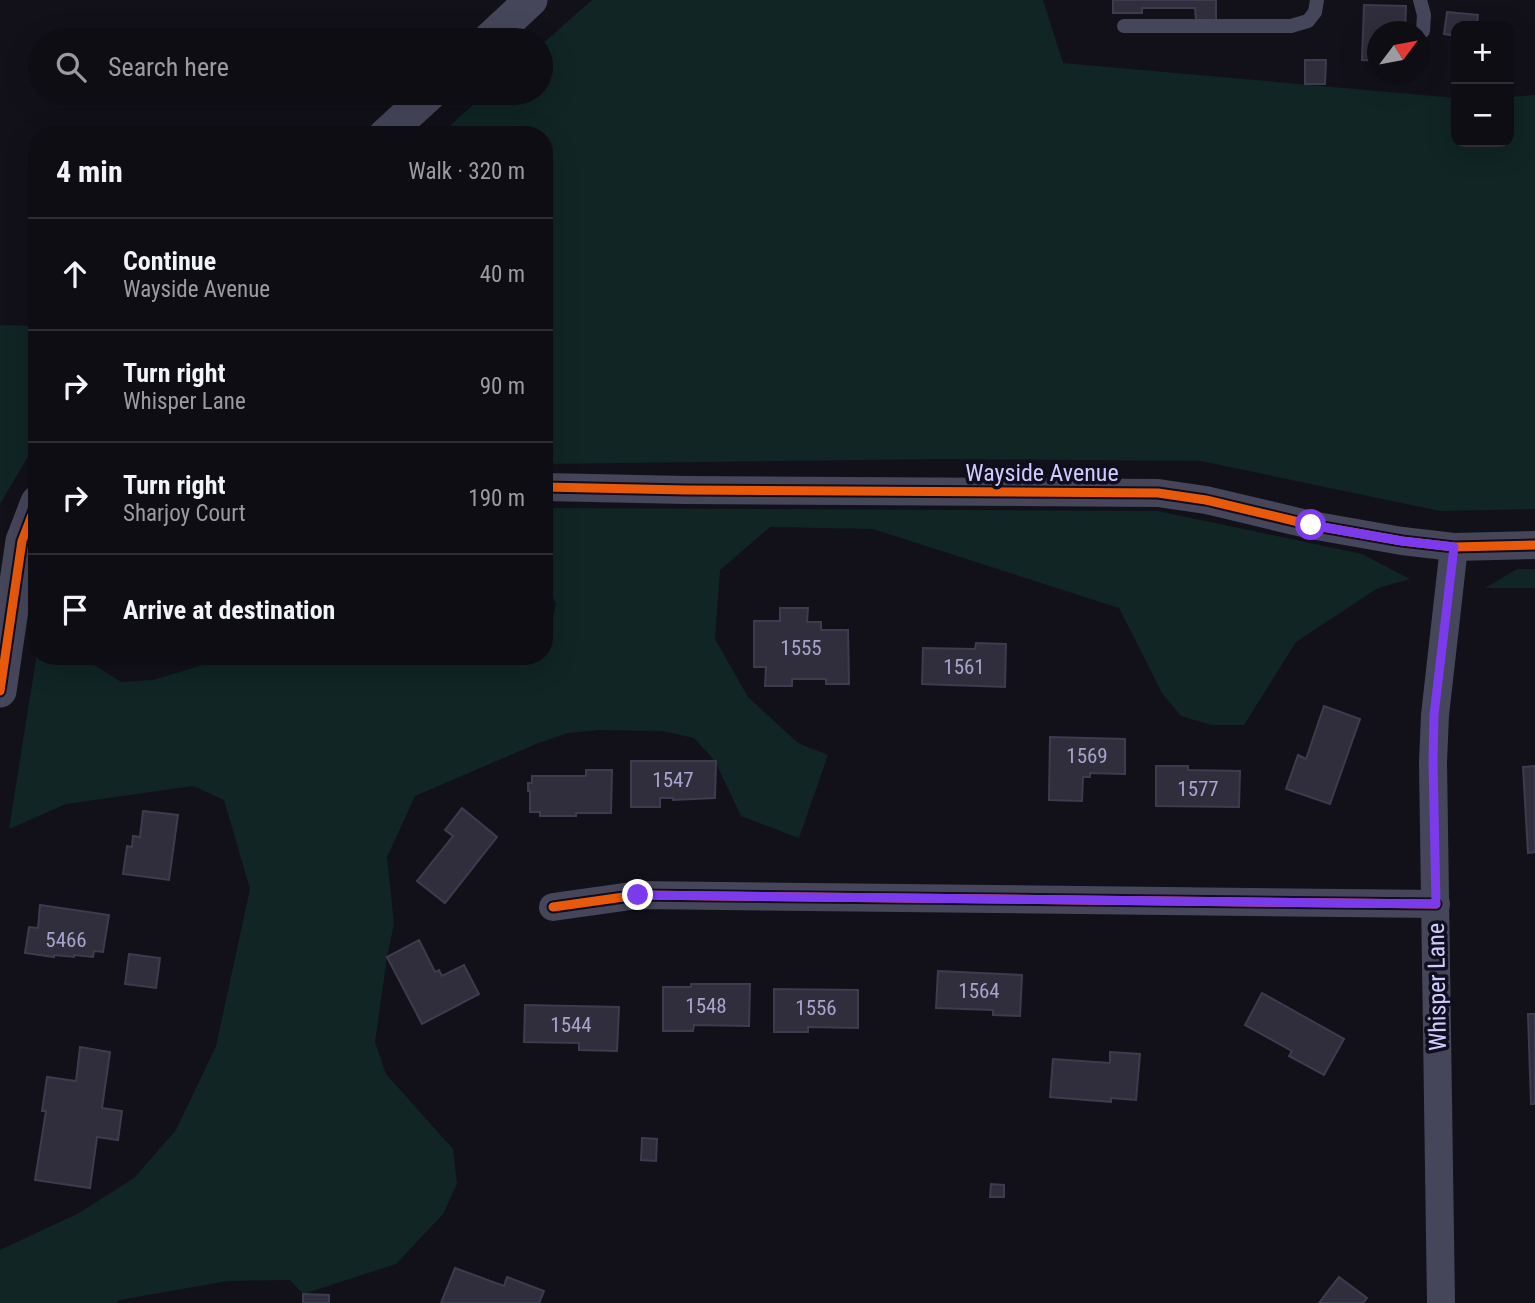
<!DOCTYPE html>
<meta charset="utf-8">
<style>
:root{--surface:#0e0d14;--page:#17161d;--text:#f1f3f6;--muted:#9b9ca0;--line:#2e2d34}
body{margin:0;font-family:"Roboto Condensed",sans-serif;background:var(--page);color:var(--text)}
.controls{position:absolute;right:21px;top:21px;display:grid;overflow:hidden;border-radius:14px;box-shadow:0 7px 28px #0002}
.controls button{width:63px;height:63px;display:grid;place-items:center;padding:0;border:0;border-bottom:2px solid var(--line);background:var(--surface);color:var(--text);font:35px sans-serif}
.compass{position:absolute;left:1367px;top:21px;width:63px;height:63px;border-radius:50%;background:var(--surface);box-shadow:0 7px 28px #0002;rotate:58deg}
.stop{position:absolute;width:21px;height:21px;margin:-16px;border:5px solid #7c3aed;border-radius:50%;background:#fff}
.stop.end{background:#7c3aed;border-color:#fff;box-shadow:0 2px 7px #0008}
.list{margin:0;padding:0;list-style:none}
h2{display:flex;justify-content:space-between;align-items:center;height:91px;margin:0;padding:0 28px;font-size:30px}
h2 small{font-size:23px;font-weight:400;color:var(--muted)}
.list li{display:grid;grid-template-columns:46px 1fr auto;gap:21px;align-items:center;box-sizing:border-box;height:112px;padding:0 28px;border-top:2px solid var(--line)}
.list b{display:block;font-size:26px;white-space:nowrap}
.list p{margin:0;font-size:23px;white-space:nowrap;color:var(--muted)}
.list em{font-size:23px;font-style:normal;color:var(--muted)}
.icon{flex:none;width:38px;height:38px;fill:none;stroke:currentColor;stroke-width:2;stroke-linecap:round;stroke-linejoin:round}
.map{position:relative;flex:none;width:1535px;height:1303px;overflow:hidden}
.search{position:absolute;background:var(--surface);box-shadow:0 7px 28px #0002;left:28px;top:28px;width:525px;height:77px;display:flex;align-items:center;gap:18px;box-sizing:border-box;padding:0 24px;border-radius:38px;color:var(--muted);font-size:26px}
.panel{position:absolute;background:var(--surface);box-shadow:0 7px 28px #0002;left:28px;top:126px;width:525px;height:539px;border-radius:28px}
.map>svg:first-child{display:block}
.green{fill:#102524}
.building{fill:#302e3c;stroke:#3d3b4e;stroke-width:2}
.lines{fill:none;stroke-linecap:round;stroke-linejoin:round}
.service{stroke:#46465b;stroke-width:14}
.minor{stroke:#46465b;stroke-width:28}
.tertiary{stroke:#46465b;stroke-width:33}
.cycleway-casing{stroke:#0f0d1e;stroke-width:13}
.cycleway{stroke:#e8590c;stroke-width:9}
.route{stroke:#7c3aed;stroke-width:9}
.labels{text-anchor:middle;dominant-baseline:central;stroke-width:7;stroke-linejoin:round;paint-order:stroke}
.number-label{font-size:21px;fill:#a7a4cd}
.street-label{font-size:24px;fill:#cfccfd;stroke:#0f0d1e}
</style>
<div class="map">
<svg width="1535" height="1303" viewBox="0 0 1535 1303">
<rect width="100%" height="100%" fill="#12111a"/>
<g class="green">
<polygon points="592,0 1043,0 1063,63 1456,98 1456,142 1509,142 1509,97 1535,95 1535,509 1440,511 1201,461 940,459 544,464 544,135 442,135 459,117 487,93 541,93 541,45"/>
<polygon points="0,325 37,326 37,441 0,504"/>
<polygon points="544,508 1158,511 1362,554 1410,579 1378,588 1296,642 1244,725 1211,725 1181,716 1162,693 1119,608 873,529 770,527 720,570 715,639 748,697 798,743 828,755 799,838 741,816 715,761 694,738 662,731 599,730 568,733 536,744 415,796 387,857 394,924 387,957 375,1042 386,1074 453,1149 457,1184 443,1214 396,1264 303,1294 290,1280 227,1281 120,1300 115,1303 0,1303 0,1250 79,1213 134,1178 176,1130 216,1046 250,889 224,800 193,786 66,804 9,829 37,653 37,656 80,656 121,682 153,680 216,661 225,656 544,656 544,637 549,635 556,604 544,576"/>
<polygon points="1517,569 1535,569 1535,588 1485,588"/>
</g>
<g class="building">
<polygon points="1113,0 1216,0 1216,20 1196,20 1195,8 1142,8 1142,13 1113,13"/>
<polygon points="1364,5 1406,6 1405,32 1378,32 1378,61 1362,60"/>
<polygon points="1447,12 1478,15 1477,26 1456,26 1456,36 1444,34"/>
<polygon points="1305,60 1326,60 1325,84 1305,84"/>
<polygon points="780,608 808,608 807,622 821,622 821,630 848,630 849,684 826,684 826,679 792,679 792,686 765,686 766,667 754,667 754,621 780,621"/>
<polygon points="976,643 1006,644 1005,687 922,684 923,648 975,649"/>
<polygon points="1324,706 1360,719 1330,804 1286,789 1298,755 1306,759"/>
<polygon points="1050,737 1125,739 1125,774 1090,773 1090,777 1083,777 1082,801 1049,800"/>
<polygon points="631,761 716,761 715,798 673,800 673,798 660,798 660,807 631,807"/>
<polygon points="1156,766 1188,766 1188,770 1240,771 1239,807 1156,806"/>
<polygon points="1535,766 1535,852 1528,853 1523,767"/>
<polygon points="586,770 612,770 611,813 576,813 576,816 540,816 540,812 530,812 530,791 528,791 528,783 532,783 532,776 586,776"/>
<polygon points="462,808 497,837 445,903 417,881 453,836 445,830"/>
<polygon points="143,811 178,815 169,880 123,874 127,846 132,847 133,836 140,837"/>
<polygon points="40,905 109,915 103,952 94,951 93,957 74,955 74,957 54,955 54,957 25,953 29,927 38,928"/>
<polygon points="419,940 435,972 439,970 442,976 464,965 479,994 422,1024 387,957"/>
<polygon points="129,954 160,958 156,988 125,984"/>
<polygon points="938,971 1022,975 1020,1016 993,1015 993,1010 936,1008"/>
<polygon points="691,984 750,984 749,1026 694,1025 693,1031 663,1031 663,987 691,987"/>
<polygon points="774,989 858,990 858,1028 808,1027 808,1032 774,1032"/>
<polygon points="1262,993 1344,1039 1324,1075 1289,1056 1292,1051 1245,1025"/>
<polygon points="525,1005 619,1007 617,1051 579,1050 579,1043 524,1042"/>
<polygon points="1528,1014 1535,1014 1535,1104 1531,1104"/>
<polygon points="80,1047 110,1052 102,1108 122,1111 118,1140 97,1137 90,1188 35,1180 46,1111 42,1111 47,1077 76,1081"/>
<polygon points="1110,1052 1140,1054 1136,1100 1111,1098 1111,1102 1050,1097 1053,1059 1110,1063"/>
<polygon points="642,1138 657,1139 656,1161 641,1160"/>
<polygon points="991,1184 1004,1185 1004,1197 990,1197"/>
<polygon points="455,1268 504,1286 507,1277 544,1291 539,1303 441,1303"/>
<polygon points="1339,1277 1367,1298 1363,1303 1319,1303"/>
<polygon points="303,1294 329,1295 329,1303 303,1303"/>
</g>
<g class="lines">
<g class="service">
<polyline points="1420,0 1424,15 1423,31"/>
<polyline points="1124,26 1291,26 1308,21 1315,12 1317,0"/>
</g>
<g class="minor">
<polyline points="544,487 686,490 1158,493 1206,500 1311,525 1402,541 1454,547 1535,545"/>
<polyline points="553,907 638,895 1436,904"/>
<polyline points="1441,1303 1433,762 1435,715 1454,547"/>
</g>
<g class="tertiary">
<polyline points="488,40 531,0"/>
<polyline points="385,135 431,93"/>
<polyline points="0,691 22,541 37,502"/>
</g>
<g class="cycleway-casing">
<g id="cycleway">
<polyline points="544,487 686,490 1158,493 1206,500 1311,525 1402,541 1454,547 1535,545"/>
<polyline points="0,691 22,541 37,502"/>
<polyline points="553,907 638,895 1436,904"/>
</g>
</g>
<use href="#cycleway" class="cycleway"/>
</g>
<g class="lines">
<polyline class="route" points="638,895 1436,904 1433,762 1434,715 1454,547 1402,541 1311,525"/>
</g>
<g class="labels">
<g class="number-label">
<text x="801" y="648">1555</text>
<text x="964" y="667">1561</text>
<text x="1087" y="756">1569</text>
<text x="673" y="780">1547</text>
<text x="1198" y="789">1577</text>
<text x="66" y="940">5466</text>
<text x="979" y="991">1564</text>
<text x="706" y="1006">1548</text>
<text x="816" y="1008">1556</text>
<text x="571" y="1025">1544</text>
</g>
<g class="street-label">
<text x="1042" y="473">Wayside Avenue</text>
<text transform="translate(1437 987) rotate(-91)">Whisper Lane</text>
</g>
</g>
</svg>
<div class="controls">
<button>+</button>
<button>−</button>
</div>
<svg class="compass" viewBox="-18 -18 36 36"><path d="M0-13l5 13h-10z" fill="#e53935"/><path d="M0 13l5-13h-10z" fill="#9b9ca0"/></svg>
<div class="stop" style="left:1311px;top:525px"></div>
<div class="stop end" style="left:638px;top:895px"></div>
<div class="search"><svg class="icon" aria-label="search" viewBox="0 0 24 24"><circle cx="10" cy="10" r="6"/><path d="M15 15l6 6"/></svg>Search here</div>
<section class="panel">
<h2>4 min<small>Walk · 320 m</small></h2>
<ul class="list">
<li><svg class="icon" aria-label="ahead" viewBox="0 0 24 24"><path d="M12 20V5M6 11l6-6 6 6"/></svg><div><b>Continue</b><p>Wayside Avenue</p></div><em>40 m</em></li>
<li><svg class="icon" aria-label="right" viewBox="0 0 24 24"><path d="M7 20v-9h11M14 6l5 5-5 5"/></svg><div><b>Turn right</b><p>Whisper Lane</p></div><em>90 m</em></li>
<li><svg class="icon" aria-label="right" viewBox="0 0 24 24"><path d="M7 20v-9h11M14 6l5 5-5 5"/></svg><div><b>Turn right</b><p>Sharjoy Court</p></div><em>190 m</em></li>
<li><svg class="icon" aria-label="arrive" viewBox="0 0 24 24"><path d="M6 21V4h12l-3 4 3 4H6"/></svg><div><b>Arrive at destination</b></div></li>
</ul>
</section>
</div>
